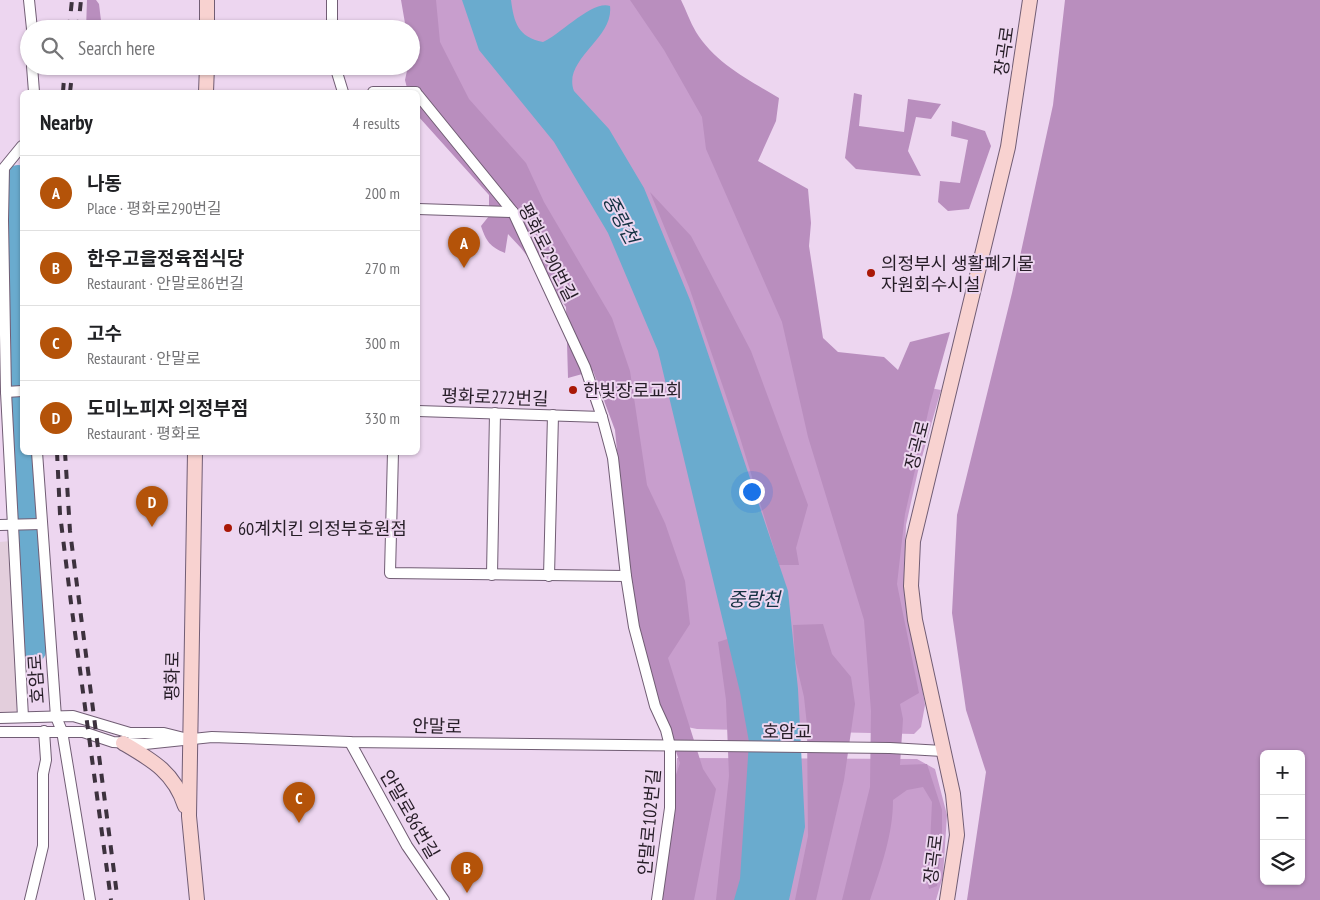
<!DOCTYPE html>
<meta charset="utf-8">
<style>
:root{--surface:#fff;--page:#f2f2f2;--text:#202124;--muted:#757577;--line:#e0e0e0;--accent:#b45309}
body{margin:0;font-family:"PT Sans Narrow","Noto Sans KR",sans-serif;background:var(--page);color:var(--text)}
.controls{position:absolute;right:15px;bottom:15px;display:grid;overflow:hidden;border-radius:8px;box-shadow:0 1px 4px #0004}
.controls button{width:45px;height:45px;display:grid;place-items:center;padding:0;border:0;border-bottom:1px solid var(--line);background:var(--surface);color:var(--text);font:25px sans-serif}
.you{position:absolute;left:751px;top:491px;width:18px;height:18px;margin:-12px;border:4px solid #fff;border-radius:50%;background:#1a73e8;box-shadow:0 0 0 8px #1a73e833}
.badge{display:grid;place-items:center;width:32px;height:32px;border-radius:50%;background:var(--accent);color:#fff;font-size:16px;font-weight:700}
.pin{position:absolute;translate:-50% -41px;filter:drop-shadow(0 1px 2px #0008)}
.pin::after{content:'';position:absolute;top:26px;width:18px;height:15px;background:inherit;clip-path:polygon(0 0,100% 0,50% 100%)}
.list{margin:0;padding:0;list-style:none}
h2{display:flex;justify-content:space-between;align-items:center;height:65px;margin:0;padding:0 20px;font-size:21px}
h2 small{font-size:16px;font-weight:400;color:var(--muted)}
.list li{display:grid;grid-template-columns:32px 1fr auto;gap:15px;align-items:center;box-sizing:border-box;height:75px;padding:0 20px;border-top:1px solid var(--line)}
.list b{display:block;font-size:19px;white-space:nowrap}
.list p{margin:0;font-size:16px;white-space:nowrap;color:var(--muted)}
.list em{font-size:16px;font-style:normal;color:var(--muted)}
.icon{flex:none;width:28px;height:28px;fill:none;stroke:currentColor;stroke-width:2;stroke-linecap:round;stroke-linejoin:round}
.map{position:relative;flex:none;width:1320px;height:900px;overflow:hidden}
.search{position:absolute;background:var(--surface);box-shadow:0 1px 4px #0004;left:20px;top:20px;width:400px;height:55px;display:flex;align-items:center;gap:12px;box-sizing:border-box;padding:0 18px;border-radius:28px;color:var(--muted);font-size:19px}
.panel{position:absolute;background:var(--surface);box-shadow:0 1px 4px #0004;left:20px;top:90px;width:400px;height:365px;border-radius:8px}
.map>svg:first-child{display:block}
.education{fill:#e3cedc}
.green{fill:#c89ecd}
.forest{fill:#b98ebe;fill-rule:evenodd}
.water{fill:#6aabce}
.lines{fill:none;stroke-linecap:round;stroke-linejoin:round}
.river{stroke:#6aabce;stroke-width:22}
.street-casing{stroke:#715d74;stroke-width:12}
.secondary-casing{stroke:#715d74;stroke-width:16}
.street{stroke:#fff;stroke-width:10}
.secondary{stroke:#f8d2d0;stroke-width:14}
.rail{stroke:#3d323e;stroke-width:4;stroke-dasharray:9 9;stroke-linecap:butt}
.poi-dot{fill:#a91806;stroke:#edd6f0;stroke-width:2}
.labels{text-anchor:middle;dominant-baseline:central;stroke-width:4;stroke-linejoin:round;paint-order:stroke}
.street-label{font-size:18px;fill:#261d27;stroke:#edd6f0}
.poi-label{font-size:18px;fill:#261d27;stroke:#edd6f0;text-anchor:start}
.water-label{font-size:19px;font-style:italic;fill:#123040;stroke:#edd6f0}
</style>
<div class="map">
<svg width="1320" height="900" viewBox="0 0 1320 900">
<rect width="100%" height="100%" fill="#edd6f0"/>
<polygon class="education" points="10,541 17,717 0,717 0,542"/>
<g class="green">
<polygon points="411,0 639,0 727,154 821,368 941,390 918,471 906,525 904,579 925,705 921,727 914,734 697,729 687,727 660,702 638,626 617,429 582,338"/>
<polygon points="677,758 917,759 935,769 947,815 943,876 936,900 660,900 674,808"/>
</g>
<g class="forest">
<polygon points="87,0 96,0 99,4 102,29 86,29"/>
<path d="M401 0H436L440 42 469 99 526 163 544 202 612 318 630 371 647 485 665 523 685 581 690 624 668 658 703 769 716 789 694 900H654L665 808 680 763 662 712 631 593 615 430 593 371 568 378 566 307 521 248 508 234 505 253C490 247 486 241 481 226L489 216V195L418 116V92H408L405 80 408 66H411V29H406Z"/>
<path d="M630 0H681C686 10 690 22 696 32 715 63 749 80 779 98L776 121 758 161 808 189 811 223 809 246 823 338 838 352 884 357 898 370 910 342 950 332 930 404 905 514 897 584 919 693 900 704 903 719 900 765 927 764 942 810V839L937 886 929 889 924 869 930 845 932 802 923 787 907 790 893 800C893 835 881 867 870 900H842L870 787 871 711 864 620 808 437 782 322 706 149 702 117 664 50Z"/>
<path d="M1065 0H1320V900H967L986 772 966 710 952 613 957 515 1012 293 1053 105ZM1264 754H1301V881H1264Z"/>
<polygon points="854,93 862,95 859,126 904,132 908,99 941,104 931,119 916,117 908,151 921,176 856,169 845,158"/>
<polygon points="952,121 985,131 991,146 969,209 948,211 938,202 940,181 960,183 968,140 951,136"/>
<polygon points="650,192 691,236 751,351 808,505 796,548 799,565 779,565 737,428 689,287"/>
<polygon points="823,624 832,654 851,677 855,704 844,780 816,900 795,900 808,836 807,725 804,697 795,659 793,625"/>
<polygon points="740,635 753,658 746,900 716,900 729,776 726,700 718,642"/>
</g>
<path class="water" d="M462 0H511C514 23 518 37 543 42 560 35 592 0 610 6 614 39 562 59 574 91L609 129 644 188 690 300 788 591 798 689 805 827 789 900H734L740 879 749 742 740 692 658 351 608 233 554 142 479 50Z"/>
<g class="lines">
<polyline class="river" points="18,176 18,368 23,479 35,651"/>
<g class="street-casing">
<g id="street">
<polyline points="29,0 32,29"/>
<polyline points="332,29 332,0"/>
<polyline points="32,66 34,92"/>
<polyline points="335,66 343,92"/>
<polyline points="373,92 416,92"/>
<polyline points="418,95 513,212 585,367 602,417 613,458 626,576 634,627 655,706 666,730 670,746 670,808 657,900"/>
<polyline points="22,146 4,168 3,220 6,392 23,717"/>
<polyline points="418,209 513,212"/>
<polyline points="6,392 22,391"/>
<polyline points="418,411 602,417"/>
<polyline points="37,452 56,717 62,731 90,900"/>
<polyline points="393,452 390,573 626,576"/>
<polyline points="0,525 41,524"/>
<polyline points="492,575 495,413"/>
<polyline points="549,576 553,415"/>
<polyline points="0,718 73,716 130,733 164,733 184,738"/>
<polyline points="0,732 83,732 113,742 145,744 212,737 350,742 890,748 943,751"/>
<polyline points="350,742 407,846 444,900"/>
<polyline points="30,900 43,846 43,774 46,760 44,731"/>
</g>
</g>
<g class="secondary-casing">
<g id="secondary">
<polyline points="207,29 207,0"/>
<polyline points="206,92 207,66"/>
<polyline points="195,452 189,816 197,900"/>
<path d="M123 743C152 760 174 772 185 806"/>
<polyline points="947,900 957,835 953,794 915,620 911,586 913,541 1008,147 1030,0"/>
</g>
</g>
<use href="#street" class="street"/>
<use href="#secondary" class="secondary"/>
<g class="rail">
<polyline points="69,29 72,0"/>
<polyline points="78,29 81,0"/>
<polyline points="63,92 65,66"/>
<polyline points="70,92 73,66"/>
<polyline points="57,452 60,514 71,603 111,900"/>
<polyline points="65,452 70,531 117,895"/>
</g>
</g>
<g class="poi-dot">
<circle cx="871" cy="273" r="5"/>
<circle cx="573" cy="390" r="5"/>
<circle cx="228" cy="528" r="5"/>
</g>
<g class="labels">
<g class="street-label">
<text transform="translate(1004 51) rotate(-82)">장곡로</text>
<text transform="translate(548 252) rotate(63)">평화로290번길</text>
<text transform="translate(495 397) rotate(2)">평화로272번길</text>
<text transform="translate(917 445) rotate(-76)">장곡로</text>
<text transform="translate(172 676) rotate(-89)">평화로</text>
<text transform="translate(36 679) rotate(-94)">호암로</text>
<text transform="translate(437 726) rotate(1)">안말로</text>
<text x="787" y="731">호암교</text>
<text transform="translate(410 814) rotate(60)">안말로86번길</text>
<text transform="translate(649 822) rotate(-85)">안말로102번길</text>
<text transform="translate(933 859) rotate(-83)">장곡로</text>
</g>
<g class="poi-label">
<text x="881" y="263">의정부시 생활폐기물<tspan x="881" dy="21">자원회수시설</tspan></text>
<text x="583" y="390">한빛장로교회</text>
<text x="238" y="528">60계치킨 의정부호원점</text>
</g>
<g class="water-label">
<text transform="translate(621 219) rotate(62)">중랑천</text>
<text x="754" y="599">중랑천</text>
</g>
</g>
</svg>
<div class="controls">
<button>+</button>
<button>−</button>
<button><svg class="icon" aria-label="layers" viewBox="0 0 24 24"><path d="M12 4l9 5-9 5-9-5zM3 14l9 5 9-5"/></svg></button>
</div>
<div class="you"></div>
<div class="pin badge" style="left:464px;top:268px">A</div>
<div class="pin badge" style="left:467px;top:893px">B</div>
<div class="pin badge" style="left:299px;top:823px">C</div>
<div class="pin badge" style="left:152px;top:527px">D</div>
<div class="search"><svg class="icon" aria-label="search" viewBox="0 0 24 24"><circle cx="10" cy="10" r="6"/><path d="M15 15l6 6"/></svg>Search here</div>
<section class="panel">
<h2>Nearby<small>4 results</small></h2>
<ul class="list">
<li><span class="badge">A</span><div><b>나동</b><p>Place · 평화로290번길</p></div><em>200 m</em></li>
<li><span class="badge">B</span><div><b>한우고을정육점식당</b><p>Restaurant · 안말로86번길</p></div><em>270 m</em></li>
<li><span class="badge">C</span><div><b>고수</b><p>Restaurant · 안말로</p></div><em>300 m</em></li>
<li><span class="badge">D</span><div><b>도미노피자 의정부점</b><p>Restaurant · 평화로</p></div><em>330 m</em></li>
</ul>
</section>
</div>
